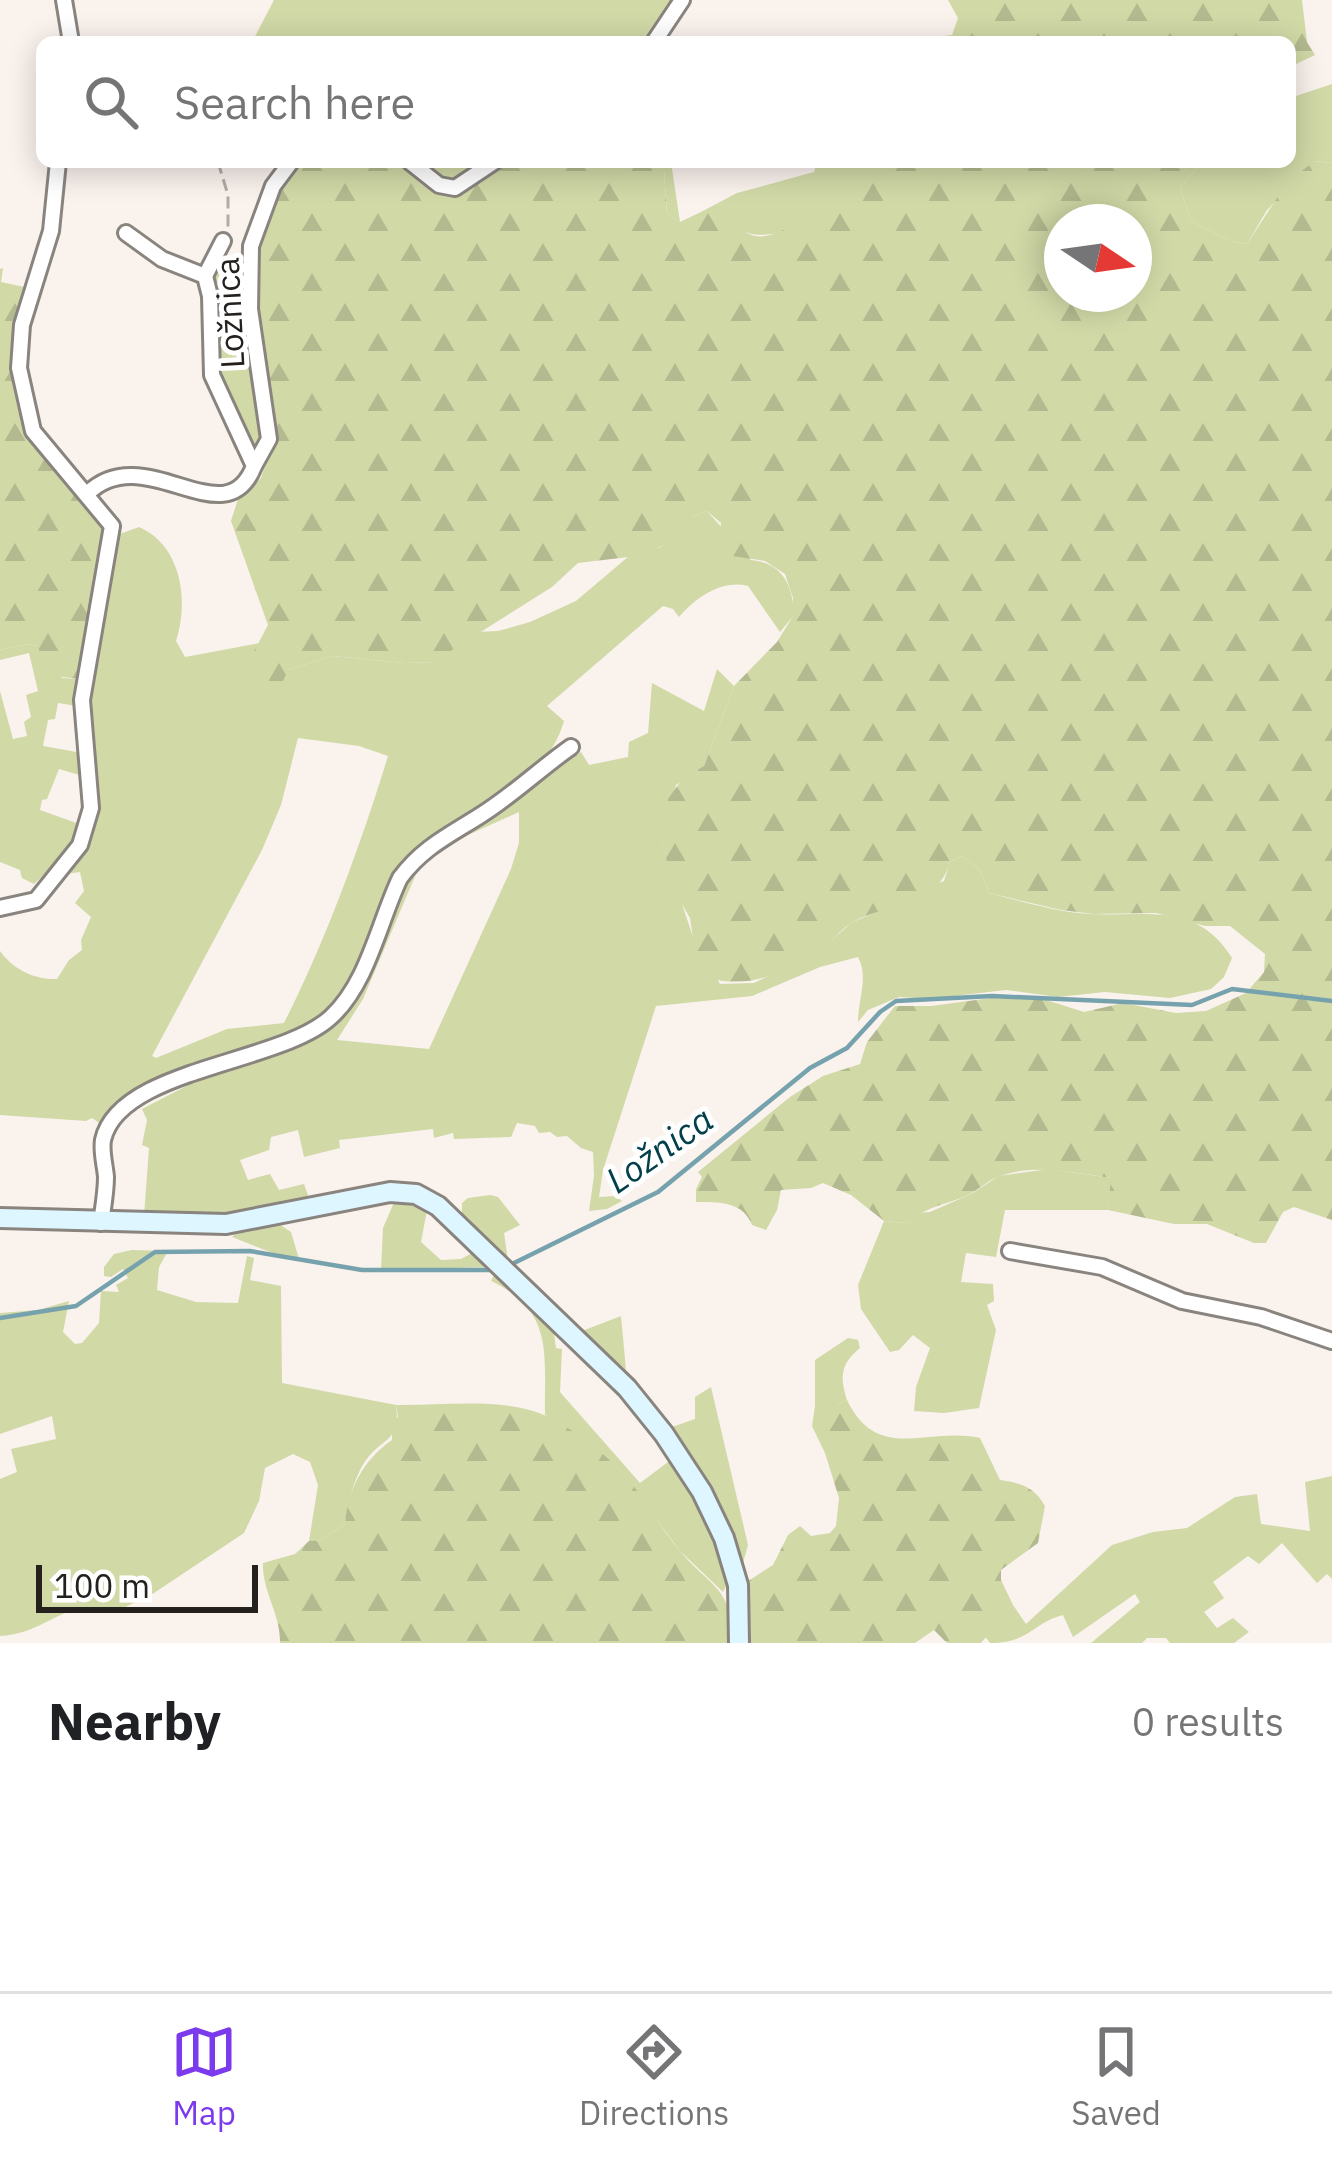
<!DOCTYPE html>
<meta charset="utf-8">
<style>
:root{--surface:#fff;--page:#f6f6f6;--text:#202124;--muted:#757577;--line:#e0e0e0;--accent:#7c3aed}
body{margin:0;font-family:"IBM Plex Sans",sans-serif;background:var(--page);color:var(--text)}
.compass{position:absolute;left:1044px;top:204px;width:108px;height:108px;border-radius:50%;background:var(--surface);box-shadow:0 6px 30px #0003;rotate:103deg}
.scale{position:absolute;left:36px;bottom:30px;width:222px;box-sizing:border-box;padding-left:12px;border:6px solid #23201e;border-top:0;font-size:33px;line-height:42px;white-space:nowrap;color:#23201e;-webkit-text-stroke:9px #fff;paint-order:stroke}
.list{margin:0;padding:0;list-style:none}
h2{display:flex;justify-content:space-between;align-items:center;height:156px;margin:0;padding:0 48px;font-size:51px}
h2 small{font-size:39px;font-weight:400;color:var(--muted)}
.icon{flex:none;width:66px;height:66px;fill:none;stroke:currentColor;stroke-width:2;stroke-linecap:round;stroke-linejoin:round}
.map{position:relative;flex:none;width:1332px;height:1643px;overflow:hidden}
.search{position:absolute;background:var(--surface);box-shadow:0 6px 30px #0003;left:36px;right:36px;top:36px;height:132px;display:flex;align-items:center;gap:30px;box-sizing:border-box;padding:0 42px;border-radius:18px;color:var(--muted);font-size:45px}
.sheet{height:348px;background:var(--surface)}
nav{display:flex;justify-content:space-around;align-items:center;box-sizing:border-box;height:168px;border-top:3px solid var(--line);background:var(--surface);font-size:33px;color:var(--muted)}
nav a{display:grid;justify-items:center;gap:6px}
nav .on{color:var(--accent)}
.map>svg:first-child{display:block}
.green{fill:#d1d9a7;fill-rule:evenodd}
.forest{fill:url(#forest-firs);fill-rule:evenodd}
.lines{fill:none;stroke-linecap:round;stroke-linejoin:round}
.stream{stroke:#76a2ad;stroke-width:4.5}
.street-casing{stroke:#8a847f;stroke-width:20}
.secondary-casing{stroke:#8a847f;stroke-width:24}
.path{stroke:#b1aba7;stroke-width:3;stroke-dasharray:12 6;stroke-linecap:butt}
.street{stroke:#fff;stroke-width:14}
.secondary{stroke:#def6ff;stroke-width:18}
.labels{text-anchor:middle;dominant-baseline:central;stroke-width:10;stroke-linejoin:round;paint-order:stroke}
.street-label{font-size:33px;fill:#23201e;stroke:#fff}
.water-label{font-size:36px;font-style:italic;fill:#03404b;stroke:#fff}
</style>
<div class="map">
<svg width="1332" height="1643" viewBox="0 0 1332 1643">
<defs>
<pattern id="forest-firs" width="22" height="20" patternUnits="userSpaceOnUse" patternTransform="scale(3)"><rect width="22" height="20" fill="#d1d9a7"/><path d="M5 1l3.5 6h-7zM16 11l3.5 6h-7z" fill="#b3ba8f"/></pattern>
</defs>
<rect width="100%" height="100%" fill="#faf2ed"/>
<g class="green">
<polygon points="274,0 671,0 665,16 644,42 252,42"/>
<polygon points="1332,84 1332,163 1315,161 1267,210 1247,244 1231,241 1191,221 1180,188 1202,162 1290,162 1290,98"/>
<path d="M414 162H486C452 189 450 184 414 162Z"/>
<polygon points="657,162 671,162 680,222 667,214 664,170"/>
<path d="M817 162H871C863 178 853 199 839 210 821 224 759 245 741 229L743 213 701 212 737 193 814 172Z"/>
<polygon points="216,271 244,275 241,284 264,430 263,445 256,450 217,371"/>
<path d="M707 511 751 560C783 563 793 586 794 615L780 632 748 586C722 579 695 598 679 617L673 609 663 606 547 706 564 721C542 799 443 810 402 863 364 913 368 980 318 1023 306 1034 283 1039 267 1045 222 1062 176 1079 130 1096L113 1106 105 1127 92 1118 86 1121 0 1115V951C13 969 34 980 57 979L69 960 82 950 81 940 91 917 75 903 84 891 80 872 58 875 87 842 88 692 117 535 139 527C182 546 189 601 176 641L185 657 260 643 252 656 288 670 332 656 405 663 433 662 474 632 498 631 530 622 576 601 629 556 661 547 692 517ZM298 738 359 746 388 756C361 844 326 940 284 1023L227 1029 156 1058 152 1056 262 850 281 805Z"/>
<polygon points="28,644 38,646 62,678 80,679 77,706 58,703 55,719 48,720 43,746 82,753 86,777 59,769 47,799 42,800 40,810 82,825 79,840 34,884 22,878 20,870 0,862 0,691 13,739 27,736 24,722 31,717 26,695 38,691 29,653 0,660 0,650"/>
<path d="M717 669 734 686 704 766 676 785 662 844 693 937 720 984 754 983 822 949 851 923 944 881 950 862 962 856 980 870 989 893C1022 901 1056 912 1090 914 1146 917 1197 901 1232 958L1224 977 1211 989 1170 998 1105 992 1058 997 1006 990 928 999 899 997 868 1010 858 1022C858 1000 869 977 858 957L820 967 752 996 656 1006 603 1170 599 1197 616 1196 622 1201 607 1209 589 1211 594 1176 593 1152 581 1148 567 1136 557 1137 550 1132 539 1133 535 1126 517 1123 511 1137 454 1139 453 1133 434 1138 433 1129 339 1140 340 1148 304 1157 298 1130 271 1137 269 1150 240 1160 248 1180 270 1174 279 1190 304 1184 309 1198 234 1215 144 1216 149 1148 142 1145 147 1120 142 1109 196 1081 320 1036 417 860 581 752 589 765 628 757 629 742 648 733 652 683 704 711ZM519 812V843L511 869 429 1049 337 1040 363 999 424 855Z"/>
<polygon points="1049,1169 1112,1178 1108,1210 1005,1210 996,1257 966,1253 961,1282 993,1284 994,1301 987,1305 996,1330 979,1408 944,1413 914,1411 916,1387 930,1348 913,1335 899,1350 890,1352 861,1309 858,1285 884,1221 907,1223 917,1213 930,1212 971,1194 999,1176"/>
<polygon points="490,1195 498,1197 520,1225 504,1233 508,1260 462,1214 462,1203 468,1198"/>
<polygon points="395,1200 427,1210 421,1242 441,1260 461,1259 476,1251 492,1267 381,1270 383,1228"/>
<polygon points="276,1222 291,1232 299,1259 280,1256 232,1237 240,1229"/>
<path d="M132 1250 168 1251 159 1267 157 1290 196 1302 238 1303 247 1256 254 1258 250 1280 281 1286 282 1383 396 1405C401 1442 383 1437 366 1460 355 1475 347 1505 345 1524L321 1540 309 1541 318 1485 310 1462 293 1454 265 1468 259 1501 244 1533 154 1593 113 1613C65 1595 48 1634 0 1636V1479L17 1472 11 1449 56 1439 52 1416 0 1434V1313L38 1310 69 1301 63 1332 75 1344 82 1343 99 1323 101 1291 119 1292 116 1285 128 1278 123 1269 111 1277 104 1276V1267L114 1254Z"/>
<path d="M496 1271 553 1326 556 1348 562 1349 560 1392 640 1483 672 1459 714 1534 728 1582 723 1592 680 1551 619 1469 545 1415C544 1355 555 1311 491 1281Z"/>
<polygon points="621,1316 626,1370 582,1331"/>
<path d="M848 1338 858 1340 860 1348C840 1364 840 1377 847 1400L836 1406H815V1360Z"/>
<polygon points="711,1387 748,1545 743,1563 726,1520 669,1428 695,1419 695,1397"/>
<path d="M1332 1476V1579L1327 1574 1317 1583 1282 1543 1259 1564 1248 1556 1213 1582 1224 1598 1204 1612 1217 1628 1233 1618 1249 1632 1234 1643H1170L1166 1638H1147L1142 1643H1091L1140 1602 1135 1594 1073 1637 1063 1615C1032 1623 1030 1643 990 1643L984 1635 1013 1605 1026 1624 1112 1545 1153 1532 1187 1528 1235 1497 1257 1494 1261 1524 1310 1531 1305 1482Z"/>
</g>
<g class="forest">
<polygon points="948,0 1302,0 1307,42 1315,55 1290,67 1290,42 931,42 935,37 952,35 958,18"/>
<path d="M1315 161 1332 163V1220L1294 1207 1283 1212 1266 1243H1254L1207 1224H1174L1108 1210 1111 1178C1075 1173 1033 1163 998 1177 987 1181 977 1191 966 1196 946 1204 921 1209 907 1223L884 1221 851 1195 823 1183 811 1188 781 1190 777 1210 766 1230 752 1225C743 1201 718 1202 696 1202V1189L702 1177 698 1172 790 1097 823 1076 860 1064 867 1042 895 1006H931L1006 996 1040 998 1084 1012 1123 1003 1176 1013 1206 1011 1246 993 1264 972 1265 954 1230 926H1205L1156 913 1093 914 1061 910 989 893 980 870 962 856 950 862C935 912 888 900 850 924 840 930 832 942 822 949 784 974 740 994 698 973L690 918 677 896 662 844 668 799 683 778 704 766 734 686 777 642 793 616V598L785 574 765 561 732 556 720 542 721 523 707 511 692 517 685 537 637 556 578 563 552 587 433 662 405 663 332 656 288 670 280 688 263 684 252 655 268 625 231 521 238 499 261 478 276 432 266 387 253 281 256 258 278 187 302 162H402L428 185 453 196 502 162H657L664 170 667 214 680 222 701 212H743L746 218 742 229C760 245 776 231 796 226 826 218 856 209 855 173L871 162H1202L1180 188 1191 221 1231 241 1247 244 1288 181ZM1062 222H1134V294H1062Z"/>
<polygon points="3,268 1,282 29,288 20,401 110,529 80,679 45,675 38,646 28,644 0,650 0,269"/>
<path d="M847 1400C878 1464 927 1426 980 1438L1000 1480C1021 1483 1034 1487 1045 1506L1038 1543 1001 1570V1580L1013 1605 981 1643H947L934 1630 915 1643H746L742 1585 773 1565 788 1535 800 1526 811 1536 830 1533 836 1526 839 1498 825 1453 812 1426 815 1406H836Z"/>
<path d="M396 1405C442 1406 501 1397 544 1415 566 1424 603 1452 619 1469 643 1494 658 1525 680 1551 713 1590 731 1585 733 1643H280C281 1614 262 1592 263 1563L295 1554 309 1541 321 1540 345 1524C348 1489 363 1460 392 1440V1424L398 1417Z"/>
</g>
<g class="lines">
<g class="stream">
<polyline points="510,1265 658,1192 810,1068 847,1048 880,1012 896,1001 992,996 1192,1005 1232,989 1332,1001"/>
<polyline points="0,1318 76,1306 155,1252 250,1251 362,1270 493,1270"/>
</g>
<g class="street-casing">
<g id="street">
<polyline points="64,0 71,42"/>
<polyline points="654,42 682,0"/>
<polyline points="410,162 439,185 455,188 494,162"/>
<polyline points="205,276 223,241"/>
<polyline points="254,466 269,439 250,309 251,246 273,186 291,162"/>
<path d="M88 493C145 438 226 540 254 466L212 375 210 296 205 276 162 259 126 233"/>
<polyline points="0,908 36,900 80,845 91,808 82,700 112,526 33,431 19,368 22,325 51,231 58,162"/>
<path d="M101 1223C103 1208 106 1192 106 1177 105 1165 101 1152 103 1140 119 1068 281 1064 331 1017 368 983 379 922 400 878 423 847 450 835 481 815 513 795 541 768 571 747"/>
<polyline points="1010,1251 1102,1267 1182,1301 1261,1317 1332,1341"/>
</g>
</g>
<g class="secondary-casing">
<polyline id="secondary" points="0,1218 226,1224 390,1192 416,1194 438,1206 627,1388 664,1434 702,1492 724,1538 738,1585 739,1643"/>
</g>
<polyline class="path" points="218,162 228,195 228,230"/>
<use href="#street" class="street"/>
<use href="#secondary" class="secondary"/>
</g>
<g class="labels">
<g class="street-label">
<text transform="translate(229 313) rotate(-93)">Ložnica</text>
</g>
<g class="water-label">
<text transform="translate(659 1149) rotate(-35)">Ložnica</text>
</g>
</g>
</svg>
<svg class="compass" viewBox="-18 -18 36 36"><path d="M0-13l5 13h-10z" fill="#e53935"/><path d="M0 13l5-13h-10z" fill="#757577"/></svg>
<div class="scale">100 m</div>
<div class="search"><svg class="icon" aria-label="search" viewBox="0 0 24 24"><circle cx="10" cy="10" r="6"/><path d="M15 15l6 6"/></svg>Search here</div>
</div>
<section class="sheet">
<h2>Nearby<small>0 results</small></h2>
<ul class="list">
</ul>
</section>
<nav>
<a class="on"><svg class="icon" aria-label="map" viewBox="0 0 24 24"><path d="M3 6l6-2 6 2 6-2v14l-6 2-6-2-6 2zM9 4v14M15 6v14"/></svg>Map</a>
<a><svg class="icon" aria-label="directions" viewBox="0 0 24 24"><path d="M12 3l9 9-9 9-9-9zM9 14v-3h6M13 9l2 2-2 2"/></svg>Directions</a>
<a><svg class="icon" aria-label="saved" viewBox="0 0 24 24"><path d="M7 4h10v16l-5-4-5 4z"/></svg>Saved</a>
</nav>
